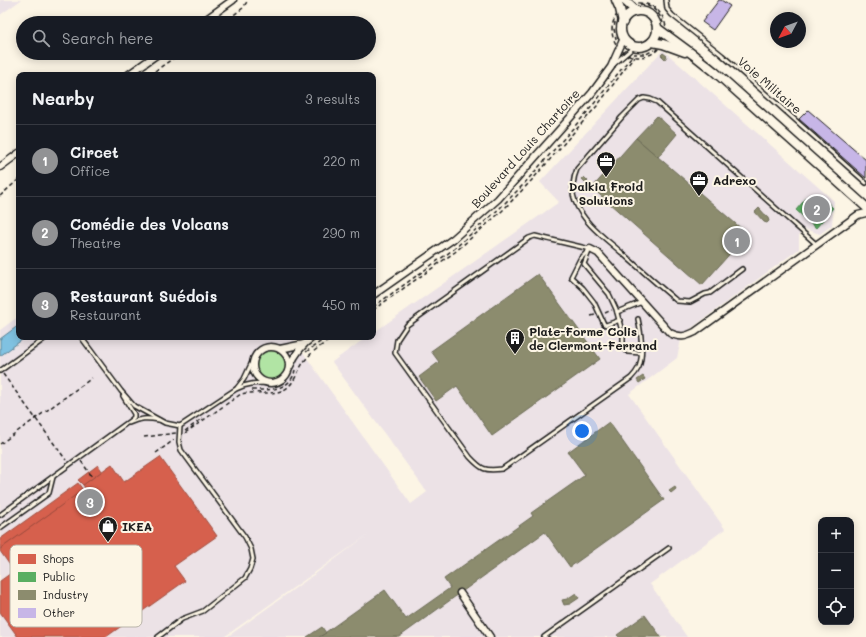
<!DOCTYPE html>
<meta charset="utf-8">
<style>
:root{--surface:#171b24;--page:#20242c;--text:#f1f3f6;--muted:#9ea1a6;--line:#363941;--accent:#919294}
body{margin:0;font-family:Mali,sans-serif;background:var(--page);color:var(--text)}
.controls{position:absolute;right:12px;bottom:12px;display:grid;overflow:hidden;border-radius:8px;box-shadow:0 2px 10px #0003}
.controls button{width:36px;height:36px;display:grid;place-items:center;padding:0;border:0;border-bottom:1px solid var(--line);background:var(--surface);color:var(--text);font:20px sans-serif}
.compass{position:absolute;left:770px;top:12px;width:36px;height:36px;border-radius:50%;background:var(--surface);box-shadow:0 2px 10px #0003;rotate:229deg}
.you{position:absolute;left:582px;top:431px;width:14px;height:14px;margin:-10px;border:3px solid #fff;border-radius:50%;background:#1a73e8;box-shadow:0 0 0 6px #1a73e833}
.badge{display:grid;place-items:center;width:26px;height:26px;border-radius:50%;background:var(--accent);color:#fff;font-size:13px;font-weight:700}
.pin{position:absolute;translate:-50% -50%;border:2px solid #fff;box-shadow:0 1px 4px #0006}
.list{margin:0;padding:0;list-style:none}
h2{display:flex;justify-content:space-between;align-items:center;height:52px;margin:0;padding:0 16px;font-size:17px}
h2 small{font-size:13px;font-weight:400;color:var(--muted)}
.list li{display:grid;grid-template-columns:26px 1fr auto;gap:12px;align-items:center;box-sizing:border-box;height:72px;padding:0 16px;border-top:1px solid var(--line)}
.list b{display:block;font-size:15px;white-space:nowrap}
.list p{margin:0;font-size:13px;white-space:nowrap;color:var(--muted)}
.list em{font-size:13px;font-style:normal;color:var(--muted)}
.icon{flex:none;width:22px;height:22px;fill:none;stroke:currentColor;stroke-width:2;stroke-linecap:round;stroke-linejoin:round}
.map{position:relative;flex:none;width:866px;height:637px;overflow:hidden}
.search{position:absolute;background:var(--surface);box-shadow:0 2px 10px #0003;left:16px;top:16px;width:360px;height:44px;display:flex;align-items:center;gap:10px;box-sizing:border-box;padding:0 14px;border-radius:22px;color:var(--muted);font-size:15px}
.panel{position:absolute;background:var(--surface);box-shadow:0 2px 10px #0003;left:16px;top:72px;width:360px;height:268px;border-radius:8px}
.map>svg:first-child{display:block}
.built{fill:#ece2e6}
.green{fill:#b1e4a4;stroke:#668060}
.water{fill:#80c2e1;stroke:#588092}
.shops{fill:#d6604d;stroke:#9e4c3e}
.public{fill:#5aae61;stroke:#47824c}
.industry{fill:#8c8c6e;stroke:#6a6a55}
.building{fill:#c7b6e7;stroke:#1c1c1c}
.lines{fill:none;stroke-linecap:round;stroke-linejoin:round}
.service-casing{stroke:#1c1c1c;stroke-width:6}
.minor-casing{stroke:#1c1c1c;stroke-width:9}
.secondary-casing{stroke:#1c1c1c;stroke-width:11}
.path{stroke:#1c1c1c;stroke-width:1.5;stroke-dasharray:4 3;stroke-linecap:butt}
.service{stroke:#fcf5e5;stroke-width:3}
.minor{stroke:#fcf5e5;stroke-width:6}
.secondary{stroke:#fcf5e5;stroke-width:8}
.labels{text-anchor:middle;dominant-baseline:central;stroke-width:4;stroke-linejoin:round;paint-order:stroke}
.street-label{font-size:12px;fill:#1c1c1c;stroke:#fcf5e5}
.poi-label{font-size:12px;font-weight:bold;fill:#1c1c1c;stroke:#fcf5e5;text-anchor:start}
.key{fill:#fcf5e5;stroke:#b9b4a9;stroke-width:1}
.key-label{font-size:11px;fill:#1c1c1c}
</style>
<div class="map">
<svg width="866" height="637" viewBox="0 0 866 637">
<rect width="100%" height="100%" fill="#fcf5e5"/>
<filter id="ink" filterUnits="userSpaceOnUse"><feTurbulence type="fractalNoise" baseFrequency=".025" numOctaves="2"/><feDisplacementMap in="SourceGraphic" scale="8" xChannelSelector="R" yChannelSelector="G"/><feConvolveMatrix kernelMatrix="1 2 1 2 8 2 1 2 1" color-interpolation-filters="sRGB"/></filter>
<g filter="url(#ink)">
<g class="built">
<polygon points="0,0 21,0 0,15"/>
<polygon points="663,50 834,201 832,225 820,234 805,229 799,235 799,249 682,335 677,358 629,394 725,529 650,584 687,637 227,637 315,574 369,534 224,637 0,637 0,330 19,316 19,337 292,337 411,504 427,492 332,362 367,337 373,337 373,333 559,202 540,182"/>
</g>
<circle class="green" cx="271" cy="365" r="15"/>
<polygon class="water" points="19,325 19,337 26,337 0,356 0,339"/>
<g class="shops">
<polygon points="160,457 217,536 174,566 185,581 106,637 18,637 0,612 0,581 14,571 0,551 0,549 85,488 83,485 112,464 124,482"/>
<polygon points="98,465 102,471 83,485 78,480"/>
<polygon points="78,483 83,490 0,549 0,539"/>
</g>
<polygon class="public" points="818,194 833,208 816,228 796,210 809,195 813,199"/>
<g class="industry">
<polygon points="663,53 667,56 665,59 661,55"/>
<polygon points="657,116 677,134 658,157 636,138"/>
<polygon points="636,138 743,230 743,239 702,285 592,188"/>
<polygon points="584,177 588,181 586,183 582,179"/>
<polygon points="759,208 768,218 769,221 767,223 764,222 755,212"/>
<polygon points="538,274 600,359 492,436 457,386 436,401 419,377 439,362 431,351"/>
<polygon points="643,376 645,379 639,383 637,380"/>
<polygon points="609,422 664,500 570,567 545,532 399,637 319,637 385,590 406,619 450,588 444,579 533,516 531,513 585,475 568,452"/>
<polygon points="675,487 676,489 671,493 669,491"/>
<polygon points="576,593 579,598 570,604 564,605 562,600 567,599"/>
<polygon points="645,615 661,637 619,637 617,635"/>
<polygon points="322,627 326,633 319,637 307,637"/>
</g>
<g class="building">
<polygon points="719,0 721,0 730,6 713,30 702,22"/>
<polygon points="808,110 866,160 866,178 799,119"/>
</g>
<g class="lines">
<g class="service-casing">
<g id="service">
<polyline points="666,0 667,9 672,15 722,55 866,183"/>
<polyline points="614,64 635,46"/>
<path d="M590 249 535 236 529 238 407 325 397 340 395 353 470 457C482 470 485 471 502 469L631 378C634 375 637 371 639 367 644 353 641 333 638 319"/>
<polyline points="590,249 584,264 609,294 616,309 623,335 623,346 625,350 628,352 641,353"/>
<polyline points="589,250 580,259 571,277 583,288 594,302 604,324 606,325 620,320"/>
<path d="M742 269 710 293 705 294 690 302 677 301C658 285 640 269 622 253 605 238 583 223 575 201 571 192 573 178 577 169L622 117 639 100 644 98 650 99 657 102 816 244"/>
<polyline points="617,312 642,302"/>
<path d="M81 337 121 391 134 406 165 423 180 426 236 389C248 383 257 383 270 383"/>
<polyline points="0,371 47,337"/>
<polyline points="237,388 244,379 253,360"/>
<path d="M129 423C140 418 147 418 159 420"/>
<polyline points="0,515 131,420 134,417 134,414 123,396"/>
<polyline points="0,528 49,493 53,477"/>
<polyline points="158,637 182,619 203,611 245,578 250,569 253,559 251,549 245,537 181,450 179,442 180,426"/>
<polyline points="544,637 669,548"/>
</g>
</g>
<g class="minor-casing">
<g id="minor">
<polyline points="201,23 233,0"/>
<polyline points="128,75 159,53"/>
<polyline points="0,167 19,153"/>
<path d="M590 249 598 253 670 333C680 338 685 337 695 332L858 215 866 213"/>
<polyline points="373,295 453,239 498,199 592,93 611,67 624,38"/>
<circle cx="271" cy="365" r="18"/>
<polyline points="280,349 304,344"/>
<path d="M290 366C295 354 301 345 313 337"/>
<polyline points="460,593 490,637"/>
</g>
</g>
<g class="secondary-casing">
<g id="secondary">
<polyline points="616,0 620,9 623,22"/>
<polyline points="624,0 636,11"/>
<circle cx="639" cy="29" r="18"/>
<polyline points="657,28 695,56 715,72 866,207"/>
<polyline points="652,42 663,44 685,52"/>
</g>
</g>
<g class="path">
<circle cx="639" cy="30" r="27"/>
<path d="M640 4C652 5 660 13 663 23"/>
<polyline points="615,22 614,29 616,39"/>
<polyline points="223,23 243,8 248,0"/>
<polyline points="633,54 646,54 654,50"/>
<polyline points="149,75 181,53"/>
<polyline points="0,196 19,179"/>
<polyline points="373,307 454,249 500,208 523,185 589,110 631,57"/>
<polyline points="373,310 455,252 502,211 531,181 597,106 634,57"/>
<polyline points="605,313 612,310"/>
<polyline points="591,316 595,315"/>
<polyline points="306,352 327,337"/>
<polyline points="3,374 66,460"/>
<path d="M252 390C269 390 291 391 295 370"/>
<polyline points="185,431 203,418"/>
<path d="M185 433 241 394C254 391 269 395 281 391 296 386 297 368 307 358 315 349 325 343 335 337"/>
<polyline points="144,437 176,433"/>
<polyline points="0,444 92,378"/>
<polyline points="156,453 174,440"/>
<polyline points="81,461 93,478"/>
</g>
<use href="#service" class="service"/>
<use href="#minor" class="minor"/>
<use href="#secondary" class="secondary"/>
</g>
</g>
<defs>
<g id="office-pin" transform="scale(1)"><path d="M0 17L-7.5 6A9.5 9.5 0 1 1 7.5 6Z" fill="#1c1c1c" stroke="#fcf5e5"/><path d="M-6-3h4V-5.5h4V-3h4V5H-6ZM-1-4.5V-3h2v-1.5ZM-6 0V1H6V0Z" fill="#fff"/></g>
<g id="building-pin" transform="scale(1)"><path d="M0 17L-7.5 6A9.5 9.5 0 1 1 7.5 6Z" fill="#1c1c1c" stroke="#fcf5e5"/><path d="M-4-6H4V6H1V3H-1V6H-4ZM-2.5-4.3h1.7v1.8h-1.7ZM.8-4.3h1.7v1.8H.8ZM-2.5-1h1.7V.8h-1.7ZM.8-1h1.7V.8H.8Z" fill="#fff"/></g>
<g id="shop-pin" transform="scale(1)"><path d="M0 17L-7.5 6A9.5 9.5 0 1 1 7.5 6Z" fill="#1c1c1c" stroke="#fcf5e5"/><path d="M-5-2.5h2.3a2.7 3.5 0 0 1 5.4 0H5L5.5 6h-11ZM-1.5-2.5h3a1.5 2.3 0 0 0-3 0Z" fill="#fff"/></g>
</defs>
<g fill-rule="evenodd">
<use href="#office-pin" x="606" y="161"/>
<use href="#office-pin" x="699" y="180"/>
<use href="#building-pin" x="515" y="338"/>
<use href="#shop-pin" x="108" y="526"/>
</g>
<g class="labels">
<g class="street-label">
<text transform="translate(770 85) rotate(41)">Voie Militaire</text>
<text transform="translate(525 148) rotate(-48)">Boulevard Louis Chartoire</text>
</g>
<g class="poi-label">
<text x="713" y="180">Adrexo</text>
<text x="606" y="186" text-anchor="middle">Dalkia Froid<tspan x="606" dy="14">Solutions</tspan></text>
<text x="529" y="331">Plate-Forme Colis<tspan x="529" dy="14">de Clermont-Ferrand</tspan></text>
<text x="122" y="526">IKEA</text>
</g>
</g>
<rect x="10" y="545" width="132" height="82" rx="6" class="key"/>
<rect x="18" y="554" width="18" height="10" fill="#d6604d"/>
<rect x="18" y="572" width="18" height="10" fill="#5aae61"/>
<rect x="18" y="590" width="18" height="10" fill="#8c8c6e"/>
<rect x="18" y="608" width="18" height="10" fill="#c7b6e7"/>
<g class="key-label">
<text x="43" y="563">Shops</text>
<text x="43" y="581">Public</text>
<text x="43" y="599">Industry</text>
<text x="43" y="617">Other</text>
</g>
</svg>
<div class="controls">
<button>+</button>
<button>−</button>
<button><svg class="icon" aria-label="locate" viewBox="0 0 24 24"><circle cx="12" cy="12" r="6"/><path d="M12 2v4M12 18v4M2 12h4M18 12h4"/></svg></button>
</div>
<svg class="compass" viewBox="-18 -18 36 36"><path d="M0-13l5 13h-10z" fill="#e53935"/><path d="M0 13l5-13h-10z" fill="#9ea1a6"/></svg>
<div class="you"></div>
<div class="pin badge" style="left:737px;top:241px">1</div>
<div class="pin badge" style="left:817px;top:209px">2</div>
<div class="pin badge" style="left:90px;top:502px">3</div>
<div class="search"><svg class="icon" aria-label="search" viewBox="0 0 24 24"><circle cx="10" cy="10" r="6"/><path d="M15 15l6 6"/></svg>Search here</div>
<section class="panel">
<h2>Nearby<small>3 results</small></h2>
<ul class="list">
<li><span class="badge">1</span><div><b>Circet</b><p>Office</p></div><em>220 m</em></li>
<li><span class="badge">2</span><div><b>Comédie des Volcans</b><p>Theatre</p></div><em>290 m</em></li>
<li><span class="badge">3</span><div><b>Restaurant Suédois</b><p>Restaurant</p></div><em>450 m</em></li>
</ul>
</section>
</div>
